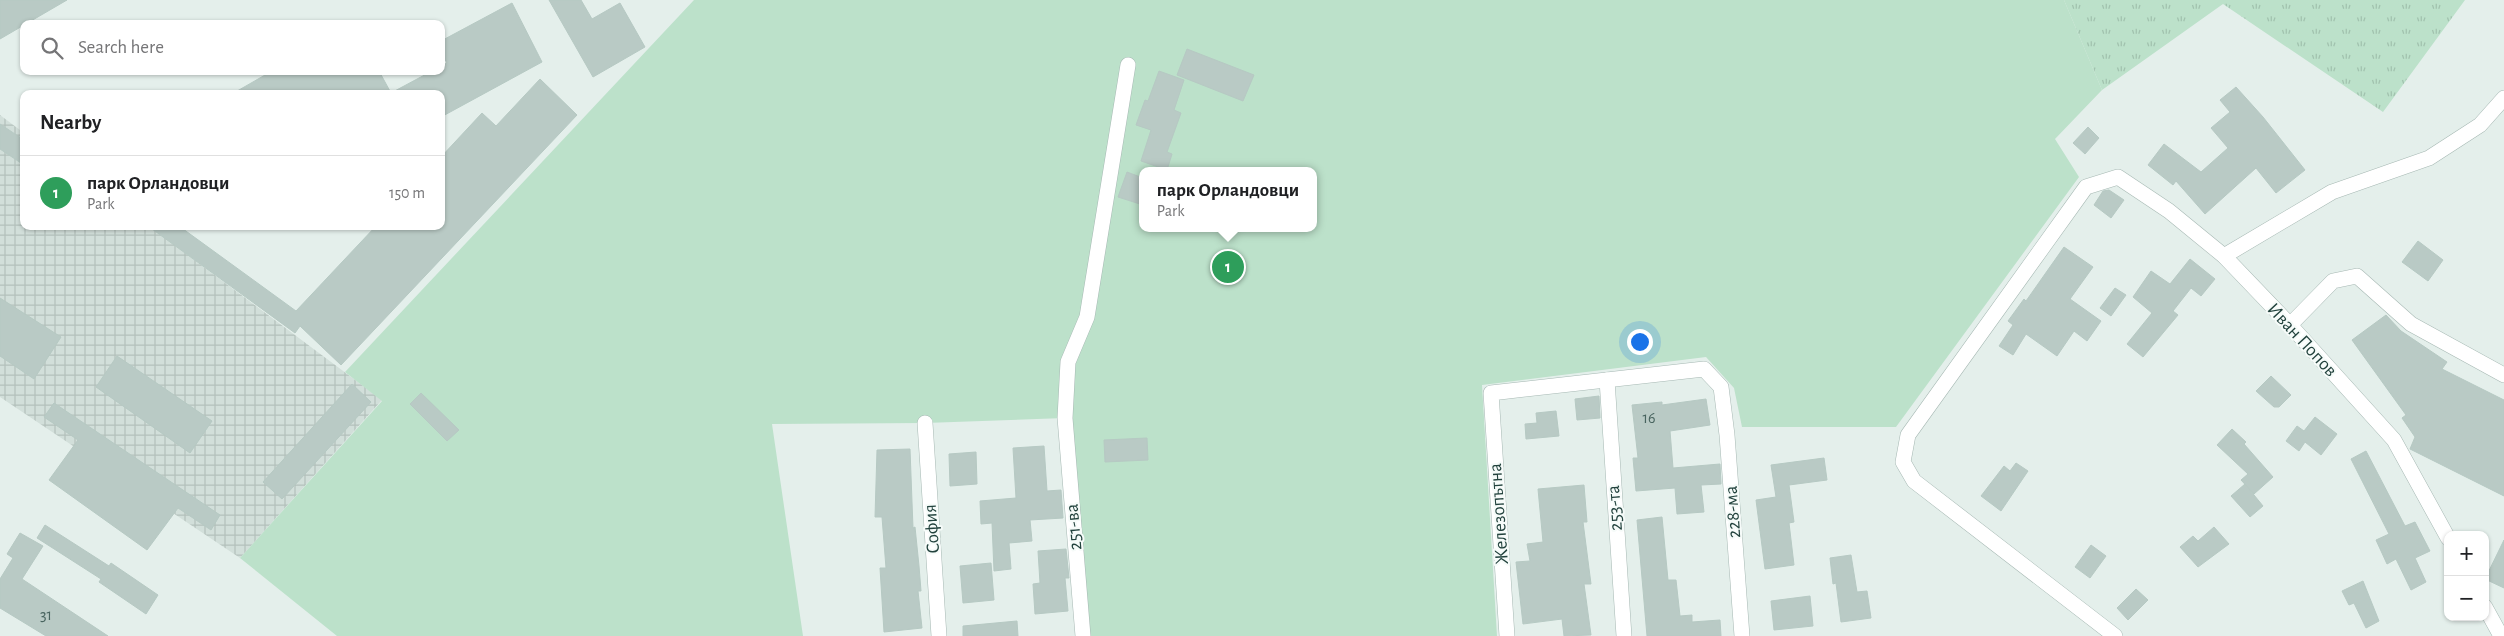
<!DOCTYPE html>
<meta charset="utf-8">
<style>
:root{--surface:#fff;--page:#f6f6f6;--text:#202124;--muted:#757577;--line:#e0e0e0;--accent:#0b8043}
body{margin:0;font-family:"Alegreya Sans",sans-serif;background:var(--page);color:var(--text)}
.controls{position:absolute;right:15px;bottom:15px;display:grid;overflow:hidden;border-radius:10px;box-shadow:0 1px 4px #0004}
.controls button{width:45px;height:45px;display:grid;place-items:center;padding:0;border:0;border-bottom:1px solid var(--line);background:var(--surface);color:var(--text);font:25px sans-serif}
.you{position:absolute;left:1639px;top:341px;width:18px;height:18px;margin:-12px;border:4px solid #fff;border-radius:50%;background:#1a73e8;box-shadow:0 0 0 8px #1a73e833}
.badge{display:grid;place-items:center;width:32px;height:32px;border-radius:50%;background:var(--accent);color:#fff;font-size:16px;font-weight:700}
.pin{position:absolute;translate:-50% -50%;border:2px solid #fff;box-shadow:0 1px 5px #0006}
.popup{position:absolute;left:1139px;top:167px;width:178px;height:65px;box-sizing:border-box;display:grid;place-content:center;border-radius:10px;background:var(--surface);filter:drop-shadow(0 1px 4px #0005);font-size:16px;white-space:nowrap;color:var(--muted)}
.popup b{font-size:19px;color:var(--text)}
.popup::after{content:'';position:absolute;left:50%;top:100%;margin-left:-10px;border:10px solid transparent;border-top-color:var(--surface)}
.list{margin:0;padding:0;list-style:none}
h2{display:flex;justify-content:space-between;align-items:center;height:65px;margin:0;padding:0 20px;font-size:21px}
h2 small{font-size:16px;font-weight:400;color:var(--muted)}
.list li{display:grid;grid-template-columns:32px 1fr auto;gap:15px;align-items:center;box-sizing:border-box;height:75px;padding:0 20px;border-top:1px solid var(--line)}
.list b{display:block;font-size:19px;white-space:nowrap}
.list p{margin:0;font-size:16px;white-space:nowrap;color:var(--muted)}
.list em{font-size:16px;font-style:normal;color:var(--muted)}
.icon{flex:none;width:28px;height:28px;fill:none;stroke:currentColor;stroke-width:2;stroke-linecap:round;stroke-linejoin:round}
.map{position:relative;flex:none;width:2504px;height:636px;overflow:hidden}
.search{position:absolute;background:var(--surface);box-shadow:0 1px 4px #0004;left:20px;top:20px;width:425px;height:55px;display:flex;align-items:center;gap:12px;box-sizing:border-box;padding:0 18px;border-radius:10px;color:var(--muted);font-size:19px}
.panel{position:absolute;background:var(--surface);box-shadow:0 1px 4px #0004;left:20px;top:90px;width:425px;height:140px;border-radius:10px}
.map>svg:first-child{display:block}
.industrial{fill:url(#industrial-grid)}
.grass{fill:url(#grass-tufts)}
.park{fill:#bce1ca;fill-rule:evenodd}
.building{fill:#b9cac5;stroke:#b6c9c3}
.lines{fill:none;stroke-linecap:round;stroke-linejoin:round}
.street-casing{stroke:#a6b8b3;stroke-width:16}
.street{stroke:#fff;stroke-width:15}
.labels{text-anchor:middle;dominant-baseline:central;stroke-width:4;stroke-linejoin:round;paint-order:stroke}
.number-label{font-size:16px;fill:#48645f}
.street-label{font-size:19px;fill:#22423d;stroke:#f6fbf9}
</style>
<div class="map">
<svg width="2504" height="636" viewBox="0 0 2504 636">
<defs>
<pattern id="industrial-grid" width="8" height="8" patternUnits="userSpaceOnUse" patternTransform="scale(1.25)"><rect width="8" height="8" fill="#d2dfda"/><path d="M0 4h8M4 0v8" fill="none" stroke="#b4c1bc"/></pattern>
<pattern id="grass-tufts" width="24" height="20" patternUnits="userSpaceOnUse" patternTransform="scale(1.25)"><rect width="24" height="20" fill="#bce1ca"/><path d="M3 7l-1-3M5 7V3M7 7l1-3M15 17l-1-3M17 17v-4M19 17l1-3" fill="none" stroke="#a1c2ae"/></pattern>
</defs>
<rect width="100%" height="100%" fill="#e4efeb"/>
<polygon class="industrial" points="0,115 24,133 24,226 149,226 382,400 240,558 0,397"/>
<polygon class="grass" points="2064,0 2465,0 2383,112 2223,4 2102,90"/>
<path class="park" d="M694 0H2064L2102 90 2055 139 2079 177 1896 427H1742L1734 388 1706 357 1482 385 1497 636H1083L1065 418 925 423 772 424 803 636H337L240 558 382 401 345 372ZM1143 171H1313V228H1143Z"/>
<g class="building">
<polygon points="0,0 67,0 0,39"/>
<polygon points="549,0 581,0 592,19 620,3 645,47 593,77"/>
<polygon points="512,3 542,62 441,117 441,94 232,94 272,71 379,71 391,93 432,71 441,71 441,66 447,63 441,52 441,41"/>
<polygon points="1187,49 1254,75 1243,101 1177,75"/>
<polygon points="1159,71 1184,80 1174,110 1181,113 1167,152 1172,154 1167,170 1141,161 1151,130 1136,125 1145,100 1148,101"/>
<polygon points="540,79 577,115 341,365 300,326 295,333 148,226 179,226 296,311 376,226 441,226 441,157 482,113 496,126"/>
<polygon points="2236,87 2263,117 2305,170 2276,193 2256,168 2205,214 2176,181 2173,185 2148,165 2164,144 2201,172 2228,148 2211,128 2230,112 2220,100"/>
<polygon points="0,124 24,140 24,165 0,149"/>
<polygon points="2088,127 2099,138 2085,154 2073,143"/>
<polygon points="1127,172 1143,178 1143,205 1118,197"/>
<polygon points="2109,190 2124,200 2111,218 2094,205 2103,191"/>
<polygon points="2418,241 2443,260 2428,281 2402,262"/>
<polygon points="2064,247 2093,267 2070,299 2101,321 2087,341 2074,331 2057,356 2026,334 2013,355 1999,346 2013,325 2008,321 2024,299 2026,301"/>
<polygon points="2190,259 2215,279 2201,296 2191,288 2173,311 2178,315 2143,357 2127,344 2152,313 2133,297 2151,271 2170,284"/>
<polygon points="2115,288 2126,295 2111,316 2100,308"/>
<polygon points="0,298 61,337 34,379 0,356"/>
<polygon points="2386,315 2401,331 2447,362 2442,369 2504,400 2504,496 2410,449 2415,437 2402,418 2406,415 2352,340"/>
<polygon points="117,356 212,421 190,453 96,387"/>
<polygon points="2271,376 2291,395 2279,407 2274,407 2256,391"/>
<polygon points="352,384 371,402 282,499 263,482"/>
<polygon points="421,393 459,430 447,441 410,404"/>
<polygon points="1599,396 1600,418 1577,420 1575,399"/>
<polygon points="1706,399 1710,425 1670,431 1673,468 1720,464 1721,484 1701,485 1704,512 1677,514 1675,488 1636,491 1633,458 1638,458 1632,405 1662,402 1662,405"/>
<polygon points="54,403 220,515 211,530 178,508 147,550 49,480 78,440 44,417"/>
<polygon points="1556,411 1559,436 1526,439 1525,424 1537,423 1536,413"/>
<polygon points="2315,417 2337,434 2321,455 2305,442 2299,451 2286,441 2297,426 2304,431"/>
<polygon points="2232,429 2246,442 2244,444 2273,477 2254,494 2241,480 2248,474 2217,445"/>
<polygon points="1147,438 1148,460 1105,462 1104,440"/>
<polygon points="1044,446 1047,491 1061,490 1063,518 1030,520 1032,541 1009,543 1011,569 994,571 992,523 981,524 980,501 1016,498 1013,448"/>
<polygon points="910,449 913,528 915,527 919,566 921,591 918,591 922,628 884,632 880,568 886,568 882,517 875,517 877,450"/>
<polygon points="2366,451 2405,526 2415,522 2430,551 2415,558 2426,582 2411,590 2396,559 2387,564 2376,540 2389,534 2351,459"/>
<polygon points="976,452 977,484 950,486 949,454"/>
<polygon points="1824,458 1827,480 1789,485 1794,522 1789,523 1794,565 1765,569 1756,500 1776,497 1771,465"/>
<polygon points="2016,463 2028,471 2001,511 1981,496 2004,466 2010,471"/>
<polygon points="2245,484 2263,506 2250,517 2231,496"/>
<polygon points="1584,485 1587,522 1583,522 1591,584 1584,584 1591,635 1564,636 1562,619 1523,624 1516,562 1530,561 1527,544 1543,542 1538,489"/>
<polygon points="1662,517 1668,580 1676,580 1680,616 1692,615 1692,622 1720,620 1721,636 1647,636 1637,520"/>
<polygon points="45,525 109,566 111,563 158,595 146,614 99,582 101,579 37,538"/>
<polygon points="2214,527 2229,544 2198,567 2180,547 2193,536 2198,541"/>
<polygon points="20,533 43,546 22,579 108,636 46,636 0,608 0,579 13,558 7,554"/>
<polygon points="2504,540 2504,588 2485,579"/>
<polygon points="2091,545 2106,556 2090,578 2075,567"/>
<polygon points="1066,549 1069,578 1065,578 1068,611 1035,614 1033,584 1040,583 1038,551"/>
<polygon points="1851,555 1857,592 1867,591 1871,618 1841,622 1836,583 1833,584 1830,558"/>
<polygon points="991,563 994,600 963,603 960,566"/>
<polygon points="2363,581 2379,621 2366,628 2354,603 2349,605 2342,591"/>
<polygon points="2136,589 2148,600 2128,620 2117,608"/>
<polygon points="1810,596 1813,626 1774,630 1771,601"/>
<polygon points="1017,621 1018,636 963,636 963,626"/>
</g>
<g class="lines">
<g class="street-casing">
<g id="street">
<polyline points="2224,256 2332,192 2429,158 2480,125 2504,98"/>
<polyline points="2290,325 2333,281 2357,276 2411,324 2504,375"/>
<polyline points="1607,380 1624,636"/>
<polyline points="925,423 939,636"/>
<polyline points="2485,607 2501,636"/>
<polyline points="1083,636 1065,418 1068,362 1087,317 1128,65"/>
<polyline points="1507,636 1491,393 1704,369 1721,387 1727,435 1742,636"/>
<polyline points="2115,636 1914,481 1903,462 1908,435 2086,187 2118,177 2169,211 2224,256 2290,325 2394,440 2448,538"/>
</g>
</g>
<use href="#street" class="street"/>
</g>
<g class="labels">
<g class="number-label">
<text x="1649" y="418">16</text>
<text x="46" y="615">31</text>
</g>
<g class="street-label">
<text transform="translate(2302 340) rotate(47)">Иван Попов</text>
<text transform="translate(1615 508) rotate(-94)">253-та</text>
<text transform="translate(1733 512) rotate(-94)">228-ма</text>
<text transform="translate(1499 514) rotate(-94)">Железопътна</text>
<text transform="translate(1074 527) rotate(-95)">251-ва</text>
<text transform="translate(932 529) rotate(-94)">София</text>
</g>
</g>
</svg>
<div class="controls">
<button>+</button>
<button>−</button>
</div>
<div class="you"></div>
<div class="pin badge" style="left:1228px;top:267px;background:#2e9e5b">1</div>
<div class="popup"><b>парк Орландовци</b>Park</div>
<div class="search"><svg class="icon" aria-label="search" viewBox="0 0 24 24"><circle cx="10" cy="10" r="6"/><path d="M15 15l6 6"/></svg>Search here</div>
<section class="panel">
<h2>Nearby<small></small></h2>
<ul class="list">
<li><span class="badge" style="background:#2e9e5b">1</span><div><b>парк Орландовци</b><p>Park</p></div><em>150 m</em></li>
</ul>
</section>
</div>
